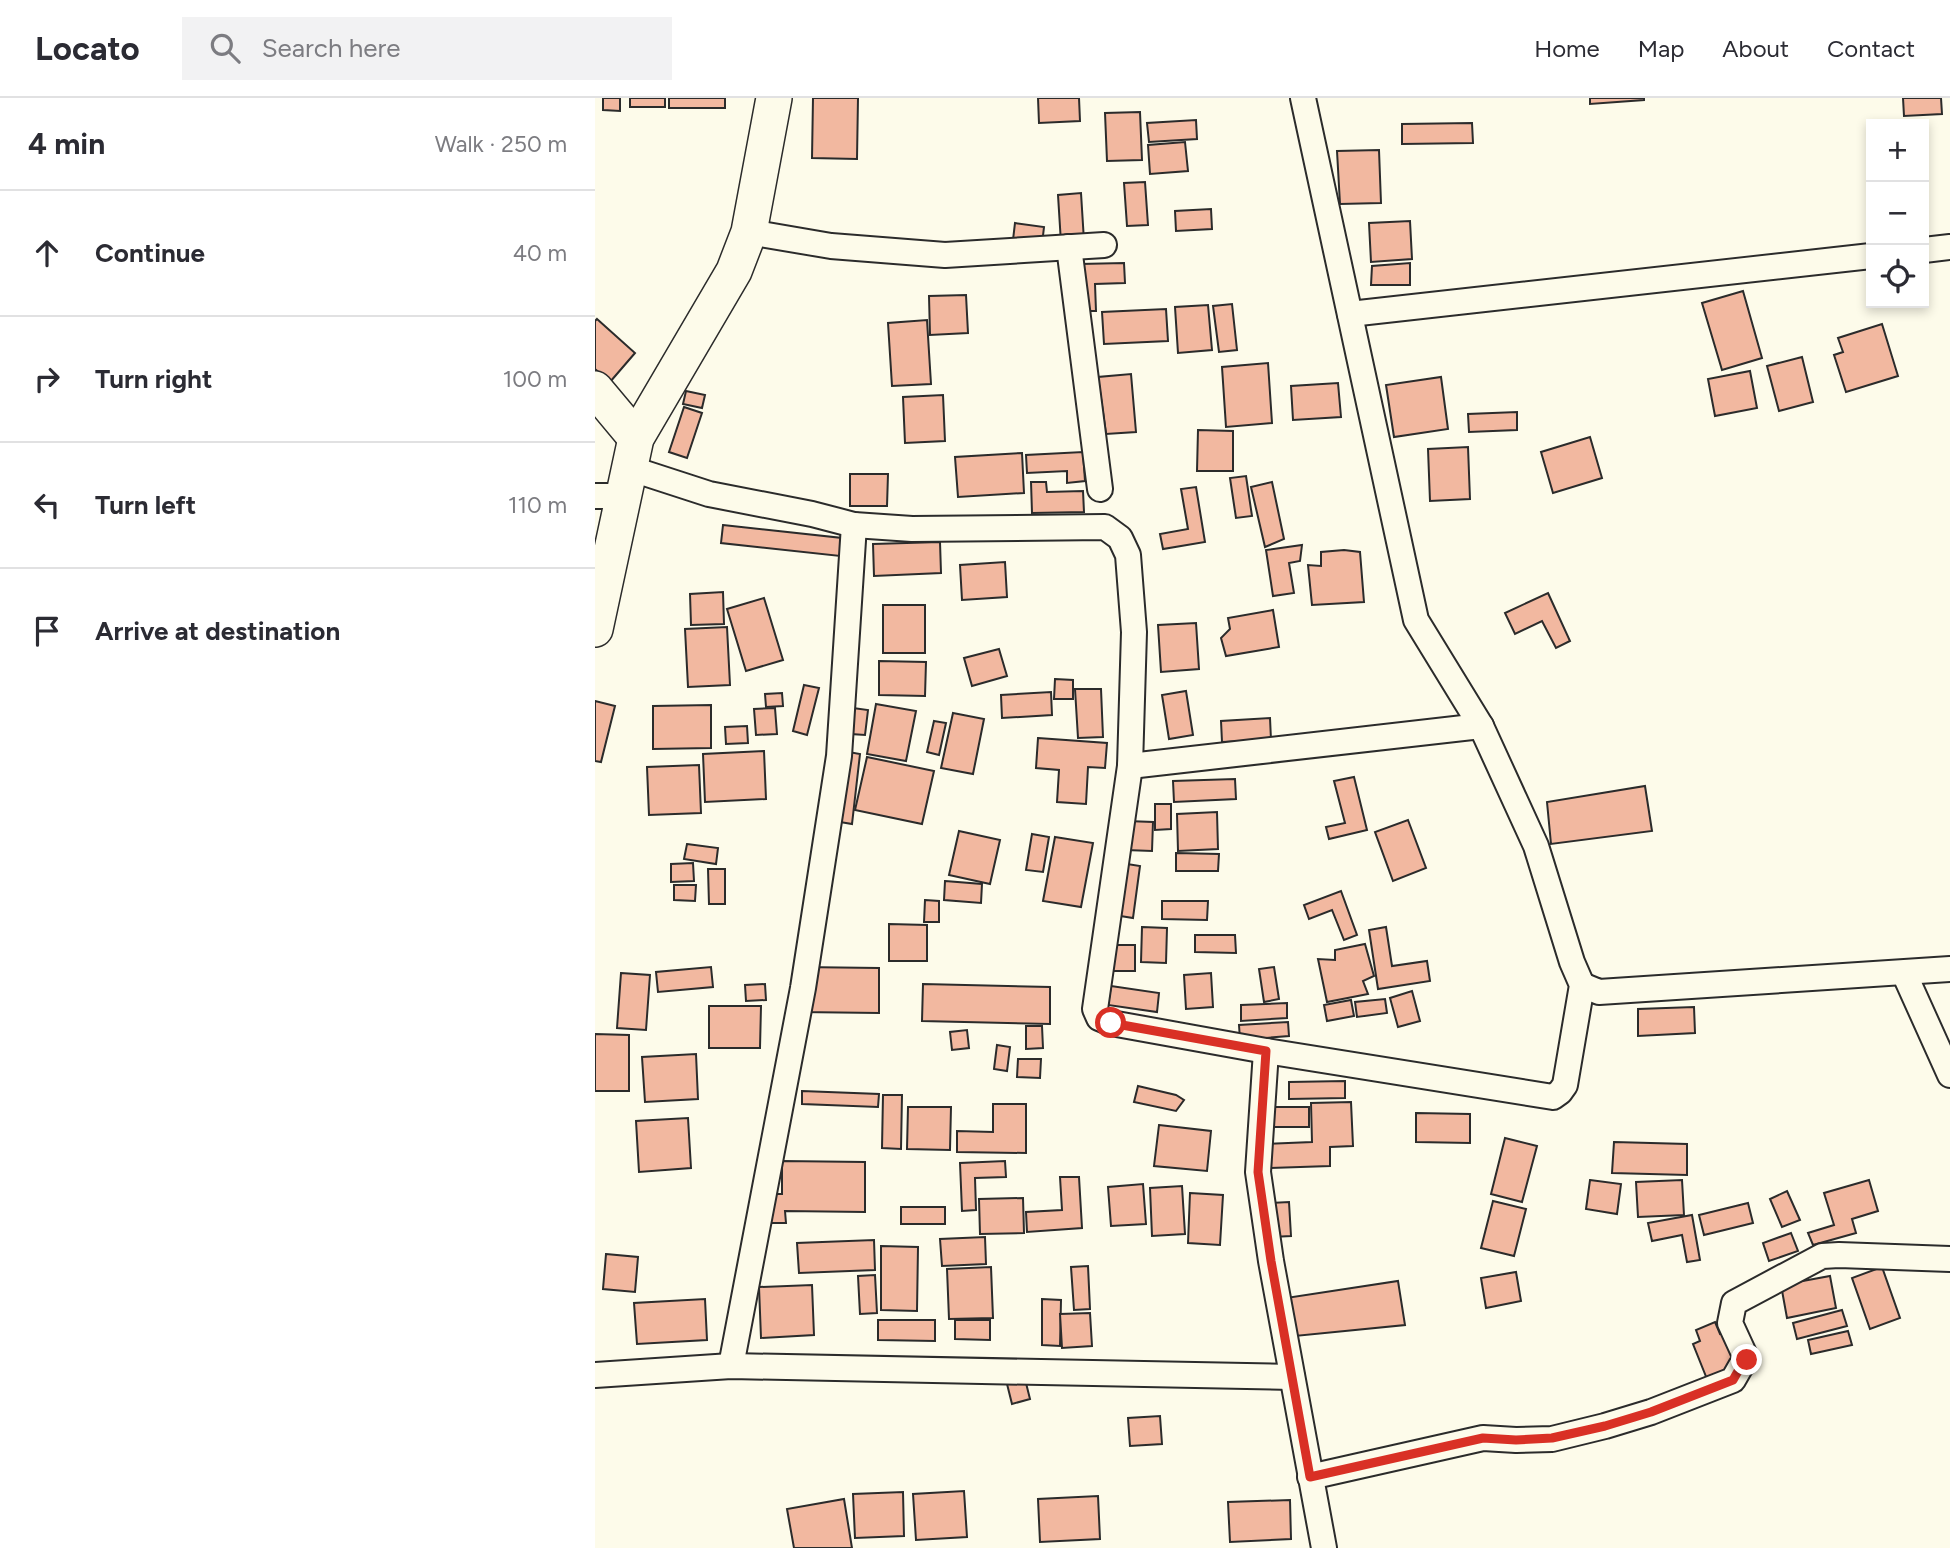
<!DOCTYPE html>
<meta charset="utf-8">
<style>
:root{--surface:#fff;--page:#f2f2f3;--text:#2b2b33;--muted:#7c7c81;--line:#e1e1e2}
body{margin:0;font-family:Figtree,sans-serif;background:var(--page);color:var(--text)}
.controls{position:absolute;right:21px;top:21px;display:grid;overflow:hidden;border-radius:0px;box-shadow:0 4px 10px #0003}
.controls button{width:63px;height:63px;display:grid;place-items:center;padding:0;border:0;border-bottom:2px solid var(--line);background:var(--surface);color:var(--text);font:35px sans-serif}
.stop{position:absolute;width:21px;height:21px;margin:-16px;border:5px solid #d93025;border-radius:50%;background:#fff}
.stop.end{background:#d93025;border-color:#fff;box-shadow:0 2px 7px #0008}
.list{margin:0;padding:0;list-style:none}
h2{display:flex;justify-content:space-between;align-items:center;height:91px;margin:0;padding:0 28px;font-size:30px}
h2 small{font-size:23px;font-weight:400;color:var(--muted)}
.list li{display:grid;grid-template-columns:46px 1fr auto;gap:21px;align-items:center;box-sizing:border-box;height:126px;padding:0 28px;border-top:2px solid var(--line)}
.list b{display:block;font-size:26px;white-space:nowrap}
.list em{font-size:23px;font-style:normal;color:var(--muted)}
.icon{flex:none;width:38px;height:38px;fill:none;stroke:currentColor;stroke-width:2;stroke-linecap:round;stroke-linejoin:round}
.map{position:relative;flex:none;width:1355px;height:1450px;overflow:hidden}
header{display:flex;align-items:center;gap:42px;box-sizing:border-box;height:98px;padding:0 35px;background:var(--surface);border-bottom:2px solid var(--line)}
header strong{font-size:33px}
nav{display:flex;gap:38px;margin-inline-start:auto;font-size:24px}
.search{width:490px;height:63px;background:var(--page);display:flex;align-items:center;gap:18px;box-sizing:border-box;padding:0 24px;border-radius:0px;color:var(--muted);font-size:26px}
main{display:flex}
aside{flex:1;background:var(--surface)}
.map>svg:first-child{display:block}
.building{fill:#f2b8a0;stroke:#2b2b2b;stroke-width:2}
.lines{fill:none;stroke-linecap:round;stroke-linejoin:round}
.street-casing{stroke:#2b2b2b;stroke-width:28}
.secondary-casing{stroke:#2b2b2b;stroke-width:38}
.street{stroke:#fdfbea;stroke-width:24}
.secondary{stroke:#fdfbea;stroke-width:35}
.route{stroke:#d93025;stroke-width:9}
</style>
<header>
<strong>Locato</strong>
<div class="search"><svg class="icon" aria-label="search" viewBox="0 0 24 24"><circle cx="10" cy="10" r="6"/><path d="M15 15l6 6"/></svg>Search here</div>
<nav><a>Home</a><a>Map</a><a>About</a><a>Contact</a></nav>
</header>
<main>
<aside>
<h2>4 min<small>Walk · 250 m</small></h2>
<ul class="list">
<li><svg class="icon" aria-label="ahead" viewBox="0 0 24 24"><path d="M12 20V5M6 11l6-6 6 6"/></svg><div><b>Continue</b></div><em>40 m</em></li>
<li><svg class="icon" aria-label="right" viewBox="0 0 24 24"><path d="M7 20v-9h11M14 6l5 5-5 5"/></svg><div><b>Turn right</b></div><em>100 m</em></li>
<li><svg class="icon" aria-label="left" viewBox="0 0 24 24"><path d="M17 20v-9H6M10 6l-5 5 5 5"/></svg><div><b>Turn left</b></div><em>110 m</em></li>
<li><svg class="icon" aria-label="arrive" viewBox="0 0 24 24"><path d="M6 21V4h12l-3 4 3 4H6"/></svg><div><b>Arrive at destination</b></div></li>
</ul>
</aside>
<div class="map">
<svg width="1355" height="1450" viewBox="0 0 1355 1450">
<rect width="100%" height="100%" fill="#fdfbea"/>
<g class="building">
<polygon points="8,0 25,0 25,13 8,12"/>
<rect x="35" y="0" width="35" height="9"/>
<rect x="74" y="0" width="56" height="10"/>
<polygon points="218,0 263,0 262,61 217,60"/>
<polygon points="443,0 484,0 485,23 444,25"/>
<polygon points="995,0 1049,0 1049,2 995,6"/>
<polygon points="1308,0 1346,0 1347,16 1309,18"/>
<polygon points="545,14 547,62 512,63 510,15"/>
<polygon points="601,22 602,41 554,44 552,25"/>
<polygon points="877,25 878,45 807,46 807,26"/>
<polygon points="590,44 593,73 555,76 553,47"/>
<polygon points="784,52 786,105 745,106 742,53"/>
<polygon points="550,84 553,127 532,128 529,85"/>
<polygon points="486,95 489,143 466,145 463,97"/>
<polygon points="616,111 617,131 581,133 580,113"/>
<polygon points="815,123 817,161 776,164 774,125"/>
<polygon points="420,125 449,129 447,146 418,142"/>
<polygon points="529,165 530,185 500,186 501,213 487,213 485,166"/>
<polygon points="815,165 815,187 776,187 777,168"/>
<polygon points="1148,193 1167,260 1127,272 1107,205"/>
<polygon points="371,197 373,235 335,237 334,198"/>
<polygon points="637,206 642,252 624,254 618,208"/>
<polygon points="613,207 617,252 583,255 580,209"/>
<polygon points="571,211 573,243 509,246 507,214"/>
<polygon points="2,221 40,255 15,284 0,271 0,223"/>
<polygon points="332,222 336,286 297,288 293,225"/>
<polygon points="1287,226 1303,278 1251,294 1239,257 1248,254 1243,240"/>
<polygon points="1207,259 1218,304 1184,313 1172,268"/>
<polygon points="673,265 677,325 631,329 627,269"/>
<polygon points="1155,273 1162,310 1120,318 1113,281"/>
<polygon points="536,276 541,334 511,336 503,279"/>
<polygon points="846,279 853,331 799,339 791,287"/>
<polygon points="743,285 746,319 698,322 696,288"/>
<polygon points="91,293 110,297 107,310 88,306"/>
<polygon points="348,297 350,343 310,345 308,299"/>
<polygon points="89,309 107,315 92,360 74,354"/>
<polygon points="922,314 922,332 874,334 873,316"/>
<polygon points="603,332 638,333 638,373 602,373"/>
<polygon points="995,339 1007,380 958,395 946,354"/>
<polygon points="873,349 875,401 835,403 833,351"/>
<polygon points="488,354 490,383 472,385 472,373 432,375 431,357"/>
<polygon points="427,355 429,395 363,399 360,359"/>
<polygon points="255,376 293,376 292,408 255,408"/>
<polygon points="651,378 657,418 641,420 635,380"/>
<polygon points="436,384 451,384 452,394 488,393 489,414 437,415"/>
<polygon points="677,384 689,441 670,449 656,389"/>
<polygon points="601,389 610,444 568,451 565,436 593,431 586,391"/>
<polygon points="128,427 247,440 245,458 126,445"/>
<polygon points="345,444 346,475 279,478 278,446"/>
<polygon points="707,447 705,463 694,465 699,495 678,498 671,452"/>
<polygon points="749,452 765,454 769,504 717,507 713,467 726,468 726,454"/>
<polygon points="410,464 412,499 367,502 365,467"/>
<polygon points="128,494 129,526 96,527 95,496"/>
<polygon points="953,495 975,543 961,550 947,523 920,536 910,515"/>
<polygon points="169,500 188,562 151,573 132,511"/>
<rect x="288" y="507" width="42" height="48"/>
<polygon points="678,512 684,549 631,558 626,540 635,531 633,520"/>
<polygon points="601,525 604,571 566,574 563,527"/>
<polygon points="132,529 135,587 93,589 90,531"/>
<polygon points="404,551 412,578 377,588 369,560"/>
<polygon points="284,563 331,564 330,598 284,597"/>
<polygon points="460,581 478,582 478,601 459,601"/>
<polygon points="209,587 224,590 212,637 198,633"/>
<polygon points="480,591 506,591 508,639 483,640"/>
<polygon points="591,593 598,637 574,641 567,597"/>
<polygon points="456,594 457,617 407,620 406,597"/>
<polygon points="187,595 188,608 171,609 170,596"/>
<polygon points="0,603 20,608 6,664 0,663"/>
<polygon points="281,606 321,613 311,663 272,656"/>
<polygon points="116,607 116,650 58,651 58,608"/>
<polygon points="180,610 182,636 161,637 159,611"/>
<polygon points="258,610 273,612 270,637 256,636"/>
<polygon points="358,615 389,621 378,676 346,670"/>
<polygon points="675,620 676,642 627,644 626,623"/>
<polygon points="339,623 351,625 344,657 332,654"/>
<polygon points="152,628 153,645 131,646 130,629"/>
<polygon points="443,640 512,645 510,670 493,669 491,706 462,704 464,672 441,670"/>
<polygon points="169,653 171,701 110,704 108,656"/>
<polygon points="248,653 265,656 257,726 239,723"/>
<polygon points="272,659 339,673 327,726 260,712"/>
<polygon points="104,667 106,715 54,717 52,669"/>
<polygon points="759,679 772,732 734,741 731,729 750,725 739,683"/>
<polygon points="640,681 641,701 579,704 578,683"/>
<polygon points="1050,688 1057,733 956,746 952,704"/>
<polygon points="560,706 576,706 576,731 560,732"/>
<polygon points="622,714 623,751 583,753 582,716"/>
<polygon points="813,722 831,770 798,783 780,734"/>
<polygon points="532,723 558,724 557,753 531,752"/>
<polygon points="364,733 405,742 395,786 354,777"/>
<polygon points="437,736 454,739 448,774 431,772"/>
<polygon points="460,739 498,745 486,809 448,803"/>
<polygon points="92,746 123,750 121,766 89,761"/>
<polygon points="581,755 624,756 623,773 581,773"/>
<polygon points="98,765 99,783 76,784 76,766"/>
<polygon points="526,765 545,768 538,820 519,817"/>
<polygon points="113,771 130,771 130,806 114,806"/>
<polygon points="350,783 387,786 386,805 349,802"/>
<polygon points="79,787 101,787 100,803 79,802"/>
<polygon points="746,793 762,837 749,842 737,812 714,821 709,807"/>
<polygon points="330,802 344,803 344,824 329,824"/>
<polygon points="567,803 613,803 612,822 567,821"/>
<polygon points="294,826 332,827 332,863 294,863"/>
<polygon points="547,829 572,830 571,865 546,864"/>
<polygon points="791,829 797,868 832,863 835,883 783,891 774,832"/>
<polygon points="600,837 640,837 641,855 600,854"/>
<polygon points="770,846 779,878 768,883 773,896 732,904 723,861 740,862 740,852"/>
<polygon points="512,847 540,847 540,873 511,873"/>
<polygon points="116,869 118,889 63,894 61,874"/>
<polygon points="205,869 284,870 284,915 204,914"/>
<polygon points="679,869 684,901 669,904 664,871"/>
<polygon points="26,875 55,877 51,932 22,930"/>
<polygon points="616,875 618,909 591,911 589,877"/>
<polygon points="170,886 171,902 151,903 150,887"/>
<polygon points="328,886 455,889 455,926 327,923"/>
<polygon points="516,888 564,895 562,914 513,907"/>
<polygon points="817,893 825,923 803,929 795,900"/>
<polygon points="790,901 792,915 762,919 760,904"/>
<polygon points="756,902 759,918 732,923 729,907"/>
<polygon points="692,905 692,920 646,923 646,907"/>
<polygon points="114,908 166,908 165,950 114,950"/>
<polygon points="1099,909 1100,935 1043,938 1043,911"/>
<polygon points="693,924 694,938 645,942 644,927"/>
<polygon points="431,928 447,928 448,950 431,951"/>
<polygon points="372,932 374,950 357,952 355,934"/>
<polygon points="0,936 34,937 34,993 0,993"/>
<polygon points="402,947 415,949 412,973 399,971"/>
<polygon points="101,956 103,1001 50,1004 47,959"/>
<polygon points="423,961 446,961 445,980 422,979"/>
<polygon points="750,983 750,1000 694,1001 694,984"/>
<polygon points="543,988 581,997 589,1002 581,1013 539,1004"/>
<polygon points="207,993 284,996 283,1009 207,1006"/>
<polygon points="288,997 307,997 306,1051 287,1050"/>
<polygon points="756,1004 758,1048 735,1049 735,1068 673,1070 672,1046 717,1044 716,1005"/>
<polygon points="398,1006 431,1006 431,1055 362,1054 362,1033 398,1034"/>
<polygon points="313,1009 356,1009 355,1052 312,1051"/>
<rect x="673" y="1009" width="41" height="20"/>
<polygon points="821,1015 875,1016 875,1045 821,1044"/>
<polygon points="93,1020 96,1070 44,1074 41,1023"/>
<polygon points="564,1027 616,1033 612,1073 559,1068"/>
<polygon points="910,1040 942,1048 927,1104 896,1096"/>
<polygon points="1019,1044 1092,1046 1092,1077 1017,1075"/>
<polygon points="187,1063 270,1064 270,1114 190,1113 191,1125 169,1125 169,1096 187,1096"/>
<polygon points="410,1063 411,1079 380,1080 381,1112 367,1113 365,1065"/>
<polygon points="465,1079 484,1079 487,1130 432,1134 431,1114 467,1112"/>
<polygon points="995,1082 1026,1086 1022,1116 991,1111"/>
<polygon points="1087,1082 1089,1117 1043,1119 1041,1084"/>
<polygon points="1274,1082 1283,1113 1257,1121 1261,1135 1218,1147 1213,1135 1239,1127 1229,1095"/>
<polygon points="548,1086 551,1126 516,1128 513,1089"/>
<polygon points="587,1088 590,1136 557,1138 555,1090"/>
<polygon points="1192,1093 1205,1122 1187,1129 1175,1101"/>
<polygon points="595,1095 628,1097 625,1147 593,1145"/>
<polygon points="428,1100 429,1135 385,1136 384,1101"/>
<polygon points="898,1103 931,1111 919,1158 886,1150"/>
<polygon points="694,1104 696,1138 677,1139 675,1105"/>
<polygon points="1153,1105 1158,1125 1109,1137 1104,1117"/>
<rect x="306" y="1109" width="44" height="17"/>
<polygon points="1097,1117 1105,1162 1092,1164 1087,1137 1057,1143 1053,1125"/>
<polygon points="1196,1135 1203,1153 1174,1163 1168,1145"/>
<polygon points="390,1139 391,1166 347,1168 345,1141"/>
<polygon points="279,1142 280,1172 204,1175 202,1145"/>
<polygon points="286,1148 323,1149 322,1213 286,1212"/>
<polygon points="11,1156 43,1159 40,1194 8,1191"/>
<polygon points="493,1168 495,1211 479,1212 476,1169"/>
<polygon points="396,1169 398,1220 354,1221 352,1171"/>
<polygon points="1287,1169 1305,1220 1275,1231 1257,1180"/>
<polygon points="921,1174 926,1203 891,1210 886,1180"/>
<polygon points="280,1177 282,1215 265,1216 263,1178"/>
<polygon points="1235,1178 1241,1210 1192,1220 1186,1187"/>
<polygon points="803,1183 810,1227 700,1238 691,1200"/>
<polygon points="217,1187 219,1237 166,1240 164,1189"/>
<polygon points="110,1201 112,1242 42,1246 39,1205"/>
<polygon points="447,1201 466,1202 465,1248 447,1247"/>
<polygon points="1247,1212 1252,1228 1202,1241 1198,1225"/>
<polygon points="495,1215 497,1248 467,1250 465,1216"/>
<polygon points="283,1222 340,1222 340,1243 283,1242"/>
<polygon points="360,1222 395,1222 395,1242 360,1241"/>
<polygon points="1120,1224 1125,1236 1131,1233 1146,1268 1112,1281 1098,1246 1105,1243 1101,1232"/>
<polygon points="1253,1233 1257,1247 1216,1256 1213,1242"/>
<polygon points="427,1269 435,1301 417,1306 409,1274"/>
<polygon points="565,1318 567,1346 535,1348 533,1320"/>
<polygon points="369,1393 372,1439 321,1442 318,1396"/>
<polygon points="308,1394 309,1438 260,1440 258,1396"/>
<polygon points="503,1398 505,1441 445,1444 443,1401"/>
<polygon points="249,1401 257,1450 199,1450 192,1411"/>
<polygon points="695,1402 696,1441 635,1444 633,1404"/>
</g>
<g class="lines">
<g class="street-casing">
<g id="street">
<polyline points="154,134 236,148 350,157 509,147"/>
<polyline points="474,149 505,391"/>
<polyline points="1329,152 1355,149"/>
<polyline points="755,216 1276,158"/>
<polyline points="34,370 114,396 217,416 259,427 317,431 510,429 525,440 533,457 539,534 535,668 500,911 504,920 516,925 671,953 958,999 965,994 970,987 987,887 977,864 941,748 886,628 821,522 708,0"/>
<polyline points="0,398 28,398"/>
<polyline points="535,668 886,628"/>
<polyline points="1309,875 1355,977"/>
<polyline points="987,887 1004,894 1355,871"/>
<polyline points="671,953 663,1074 676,1163 729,1450"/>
<polyline points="136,1268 208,890 244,658 259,427"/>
<polyline points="0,1277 136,1268 697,1279"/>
<polyline points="715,1379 888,1340 921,1342 957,1341 1010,1328 1056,1314 1138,1282 1146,1268 1152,1262 1135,1225 1139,1205 1227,1158 1244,1157 1355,1161"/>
</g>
</g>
<g class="secondary-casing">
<g id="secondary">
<polyline points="0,291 41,340"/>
<polyline points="0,531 41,340 139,173 154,134 179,0"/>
</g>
</g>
<use href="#street" class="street"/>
<use href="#secondary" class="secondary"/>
</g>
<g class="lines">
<polyline class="route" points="516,925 671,953 663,1074 676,1163 715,1379 888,1340 921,1342 957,1340 1010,1328 1056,1314 1138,1282 1146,1268 1152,1262"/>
</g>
</svg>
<div class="controls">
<button>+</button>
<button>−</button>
<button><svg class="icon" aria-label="locate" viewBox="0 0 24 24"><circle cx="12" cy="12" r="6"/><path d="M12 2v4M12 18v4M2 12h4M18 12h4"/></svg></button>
</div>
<div class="stop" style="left:516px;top:925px"></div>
<div class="stop end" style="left:1152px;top:1262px"></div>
</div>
</main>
